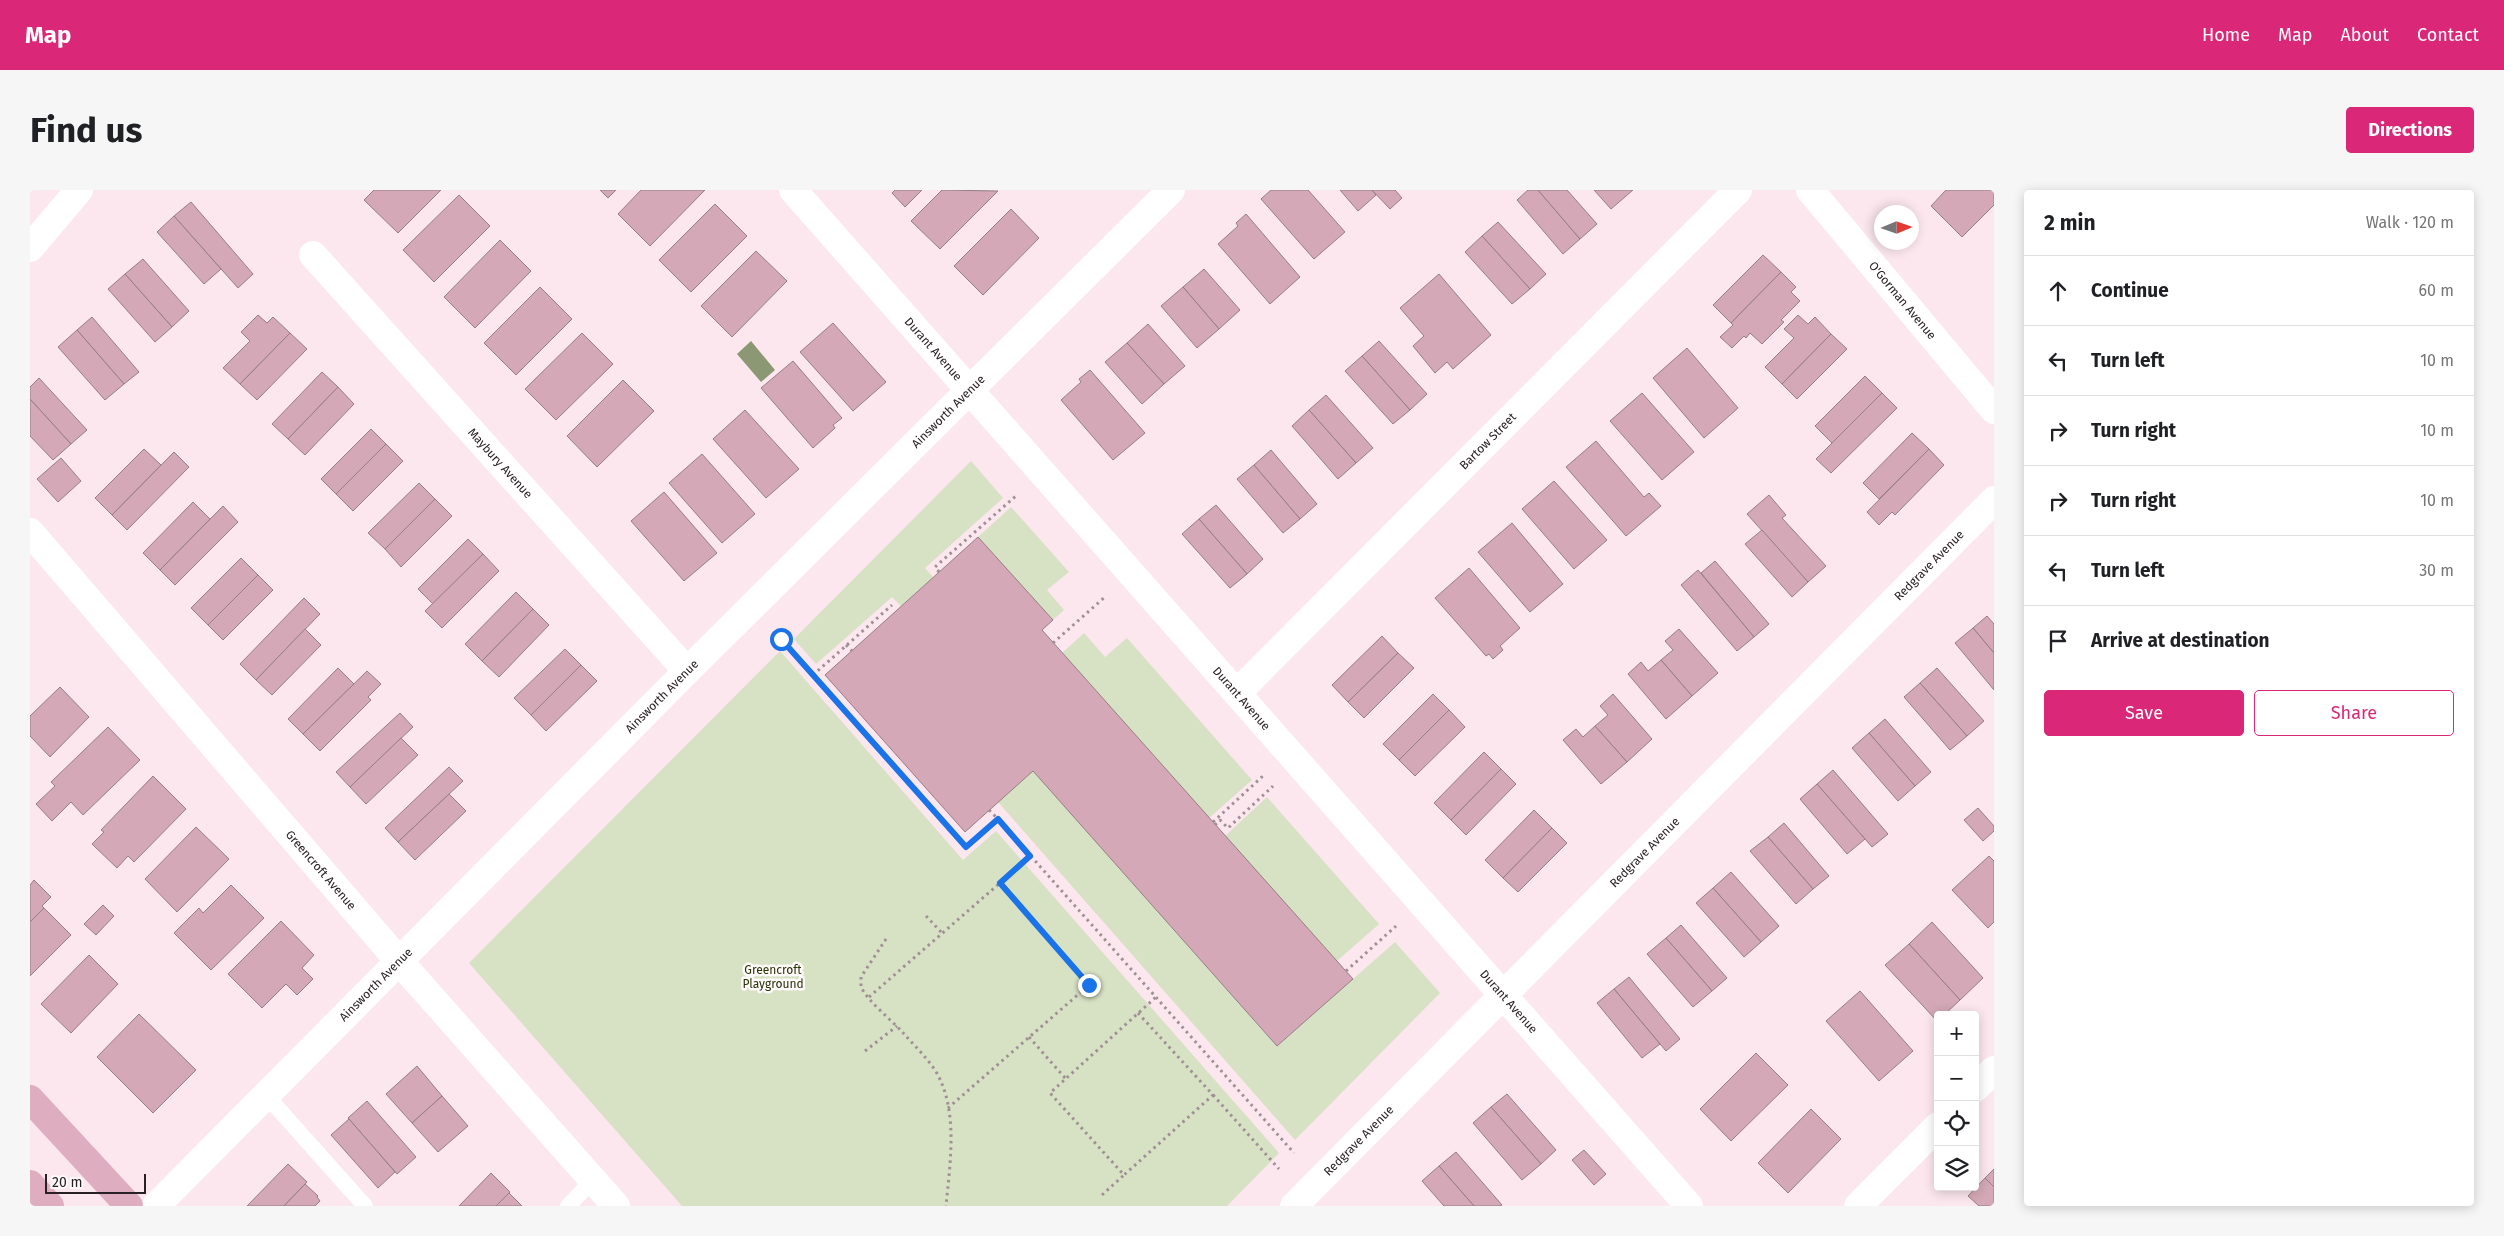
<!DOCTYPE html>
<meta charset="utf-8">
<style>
:root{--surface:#fff;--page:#f6f6f6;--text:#202124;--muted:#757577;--line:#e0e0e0;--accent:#db2777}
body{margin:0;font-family:"Fira Sans",sans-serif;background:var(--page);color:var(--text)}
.controls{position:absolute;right:15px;bottom:15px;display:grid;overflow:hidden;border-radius:5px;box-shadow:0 2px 12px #0003}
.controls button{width:45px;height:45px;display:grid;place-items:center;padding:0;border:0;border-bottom:1px solid var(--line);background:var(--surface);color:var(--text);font:25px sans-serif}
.compass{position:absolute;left:1844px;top:15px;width:45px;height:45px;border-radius:50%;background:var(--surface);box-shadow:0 2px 12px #0003;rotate:88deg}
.scale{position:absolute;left:15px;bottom:12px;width:101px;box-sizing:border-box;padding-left:5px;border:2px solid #292023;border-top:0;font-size:14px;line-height:18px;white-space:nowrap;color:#292023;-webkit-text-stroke:4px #fef9fb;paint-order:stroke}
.stop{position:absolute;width:15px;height:15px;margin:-11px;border:4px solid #1a73e8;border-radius:50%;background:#fff}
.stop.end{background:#1a73e8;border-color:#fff;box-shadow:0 1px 5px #0008}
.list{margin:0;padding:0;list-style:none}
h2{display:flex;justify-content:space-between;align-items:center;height:65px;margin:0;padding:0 20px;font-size:21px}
h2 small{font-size:16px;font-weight:400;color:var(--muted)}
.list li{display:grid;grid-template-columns:32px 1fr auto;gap:15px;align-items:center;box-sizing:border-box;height:70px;padding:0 20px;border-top:1px solid var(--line)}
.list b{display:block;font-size:19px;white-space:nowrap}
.list em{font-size:16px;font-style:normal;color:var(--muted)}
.actions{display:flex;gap:10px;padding:15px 20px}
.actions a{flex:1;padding:11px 0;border:1px solid var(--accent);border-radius:5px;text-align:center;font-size:18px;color:var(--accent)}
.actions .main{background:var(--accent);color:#fff}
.icon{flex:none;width:28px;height:28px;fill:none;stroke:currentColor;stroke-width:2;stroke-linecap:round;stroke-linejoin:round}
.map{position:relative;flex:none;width:1964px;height:1016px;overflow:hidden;border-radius:5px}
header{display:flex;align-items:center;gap:30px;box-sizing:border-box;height:70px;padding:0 25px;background:var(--accent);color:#fff}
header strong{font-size:24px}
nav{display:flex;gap:28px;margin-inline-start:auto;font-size:18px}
.intro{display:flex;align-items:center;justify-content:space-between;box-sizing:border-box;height:120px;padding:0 30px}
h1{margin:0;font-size:35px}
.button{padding:12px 22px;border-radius:5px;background:var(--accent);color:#fff;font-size:18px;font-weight:700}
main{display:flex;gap:30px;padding:0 30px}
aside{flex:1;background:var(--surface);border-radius:5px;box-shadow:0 2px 12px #0003}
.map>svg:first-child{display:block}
.green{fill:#d7e1c4}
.water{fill:#8c9873}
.building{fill:#d4a8b6;stroke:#957e85}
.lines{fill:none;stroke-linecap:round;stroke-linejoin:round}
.path{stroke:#a09095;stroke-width:3;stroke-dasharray:2.5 4;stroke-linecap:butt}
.lane{stroke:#fff;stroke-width:16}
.street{stroke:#fff;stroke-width:28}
.primary{stroke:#dfadc0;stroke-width:28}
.route{stroke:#1a73e8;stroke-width:6}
.labels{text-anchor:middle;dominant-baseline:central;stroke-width:5;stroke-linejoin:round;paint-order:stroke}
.street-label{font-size:12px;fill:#292023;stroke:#fef9fb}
.park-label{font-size:12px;fill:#293406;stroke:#fef9fb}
</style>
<header>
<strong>Map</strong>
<nav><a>Home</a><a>Map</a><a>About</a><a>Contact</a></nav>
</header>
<div class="intro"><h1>Find us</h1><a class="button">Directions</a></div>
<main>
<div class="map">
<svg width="1964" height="1016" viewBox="0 0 1964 1016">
<rect width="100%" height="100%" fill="#fce7ee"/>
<g class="green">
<polygon points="941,271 973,308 895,378 903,387 871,416 862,407 786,474 764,449"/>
<polygon points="981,317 1039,382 1017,400 1034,420 1023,430 948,347"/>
<polygon points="1054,443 1075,467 1097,448 1222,590 1179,628 1032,463"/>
<polygon points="750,461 933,670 966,641 1249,963 1197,1016 652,1016 439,773"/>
<polygon points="1003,581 1247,856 1365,752 1410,803 1265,950 968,612"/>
<polygon points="1237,607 1349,734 1307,771 1195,646"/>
</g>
<polygon class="water" points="721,151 745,180 731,192 707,164"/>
<g class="building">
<polygon points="344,0 411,0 368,43 334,10"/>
<polygon points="570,0 586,0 578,8"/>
<polygon points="611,0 675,0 620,56 588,24"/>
<polygon points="865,0 892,0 875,17 862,3"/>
<polygon points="912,0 968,1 910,59 881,31"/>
<polygon points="1241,0 1278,0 1315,42 1284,69 1231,9"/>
<polygon points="1310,0 1342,0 1346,5 1328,21"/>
<polygon points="1342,0 1365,0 1372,8 1360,19"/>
<polygon points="1498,0 1508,0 1550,49 1533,64 1487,10"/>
<polygon points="1508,0 1537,0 1567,34 1550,49"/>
<polygon points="1564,0 1603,0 1581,19"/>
<polygon points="1916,0 1964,0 1964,15 1932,47 1901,16"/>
<polygon points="429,5 460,36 404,92 373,60"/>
<polygon points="161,12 223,84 208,98 144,26"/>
<polygon points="685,14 717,46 661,102 629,70"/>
<polygon points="981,19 1009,48 953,105 924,76"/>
<polygon points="1216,24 1270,87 1240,114 1188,54 1208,36 1206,33"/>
<polygon points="144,26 191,79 174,94 127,42"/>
<polygon points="1468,32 1516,84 1500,99 1452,46"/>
<polygon points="1452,46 1500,99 1482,114 1435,62"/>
<polygon points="470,50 501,81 445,138 414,107"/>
<polygon points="726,61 757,91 702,147 671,116"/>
<polygon points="1733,65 1751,82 1701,133 1683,115"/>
<polygon points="113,69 159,121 142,137 95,84"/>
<polygon points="1174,79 1210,120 1189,139 1153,97"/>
<polygon points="1751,82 1766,97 1761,102 1770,111 1751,130 1754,132 1732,154 1720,143 1716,148 1714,146 1702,158 1690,147 1703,135 1701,133"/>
<polygon points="95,84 142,137 125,152 78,99"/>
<polygon points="1409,84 1461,145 1423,179 1417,172 1405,183 1383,156 1394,146 1370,118"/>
<polygon points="510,97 542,129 486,185 454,153"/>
<polygon points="1153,97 1189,139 1167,158 1131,116"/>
<polygon points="228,125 237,133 243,127 260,143 210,194 193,178 220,151 211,142"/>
<polygon points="1768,125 1778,134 1785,127 1801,144 1752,194 1735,177 1764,148 1754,139"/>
<polygon points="62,127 109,182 94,194 47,140"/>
<polygon points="803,133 856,192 823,221 770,162"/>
<polygon points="1118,134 1155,176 1134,194 1097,153"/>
<polygon points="47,140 94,194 75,210 28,157"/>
<polygon points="260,143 277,159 227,210 210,194"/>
<polygon points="552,143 583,174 526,230 495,199"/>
<polygon points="1801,144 1817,159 1767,209 1752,194"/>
<polygon points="1349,151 1397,204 1380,220 1332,166"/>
<polygon points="1097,153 1134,194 1112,214 1075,172"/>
<polygon points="1657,158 1708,218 1674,248 1623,188"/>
<polygon points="1332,166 1380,220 1363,234 1315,181"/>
<polygon points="763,171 812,228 803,235 805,238 783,258 731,198"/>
<polygon points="1060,180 1115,243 1083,270 1031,210 1051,192 1049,189"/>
<polygon points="292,182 308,197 258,249 242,234"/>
<polygon points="1835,186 1852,203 1802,253 1785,236"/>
<polygon points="9,188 57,240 41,254 0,209 0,197"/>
<polygon points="593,190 624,221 567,277 537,246"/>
<polygon points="308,197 324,214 275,265 258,249"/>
<polygon points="1612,203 1664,262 1632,290 1580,231"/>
<polygon points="1852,203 1867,218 1801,283 1786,269"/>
<polygon points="1296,205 1343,258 1326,273 1279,220"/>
<polygon points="0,209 41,254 23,270 0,246"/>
<polygon points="715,220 769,279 736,308 683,249"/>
<polygon points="1279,220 1326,273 1308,289 1262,236"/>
<polygon points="341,239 356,254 306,304 291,289"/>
<polygon points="1882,243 1899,259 1849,309 1833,293"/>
<polygon points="1566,251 1614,307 1619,303 1631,316 1596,346 1536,277"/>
<polygon points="356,254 373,271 323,321 306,304"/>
<polygon points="114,259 131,275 82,325 65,308"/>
<polygon points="1899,259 1914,275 1865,325 1862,322 1849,335 1837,322"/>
<polygon points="1241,260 1287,314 1270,329 1224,275"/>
<polygon points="144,262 159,277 97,340 82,325"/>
<polygon points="672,264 725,324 692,353 639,293"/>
<polygon points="31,268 51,291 28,312 7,289"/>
<polygon points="1224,275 1270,329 1253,343 1207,289"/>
<polygon points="1524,291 1577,350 1544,379 1492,319"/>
<polygon points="389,293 405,309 355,359 338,343"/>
<polygon points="634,302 687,363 654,391 601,331"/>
<polygon points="1739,305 1756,325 1752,328 1796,376 1778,392 1717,324"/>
<polygon points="405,309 422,326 371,377 355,359"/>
<polygon points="163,312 180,329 130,380 113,363"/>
<polygon points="1186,315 1233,369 1217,384 1169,329"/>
<polygon points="193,316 208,332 145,395 130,380"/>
<polygon points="1169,329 1217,384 1200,398 1152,344"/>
<polygon points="1482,333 1533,394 1500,422 1448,362"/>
<polygon points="1732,340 1778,392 1762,407 1715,354"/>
<polygon points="948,347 1023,430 1012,440 1323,789 1247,856 1003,581 935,642 795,485"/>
<polygon points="438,349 453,364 403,414 388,399"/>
<polygon points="453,364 469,381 412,438 395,421"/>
<polygon points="211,368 228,385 178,435 161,418"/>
<polygon points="1685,371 1739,434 1724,447 1671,383"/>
<polygon points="1439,378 1490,438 1470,456 1473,460 1463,469 1459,464 1456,466 1405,408"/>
<polygon points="1668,380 1724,447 1707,461 1651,395"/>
<polygon points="228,385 243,400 193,450 178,435"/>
<polygon points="486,402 503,419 452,471 435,454"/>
<polygon points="274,408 290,424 226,490 210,474"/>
<polygon points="503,419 519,435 469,487 452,471"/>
<polygon points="1957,426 1964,434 1964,463 1943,438"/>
<polygon points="1943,438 1964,463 1964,500 1925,453"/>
<polygon points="275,439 291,455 242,505 226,490"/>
<polygon points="1649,439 1688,483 1662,506 1631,470 1643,460 1635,451"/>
<polygon points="1352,446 1368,463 1318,512 1302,495"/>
<polygon points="535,459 551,475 501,525 484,508"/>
<polygon points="1368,463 1384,478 1334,528 1318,512"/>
<polygon points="1631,470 1662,506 1636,529 1598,484 1611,472 1618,481"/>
<polygon points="551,475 567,491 516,541 501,525"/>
<polygon points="308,478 324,494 273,544 258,529"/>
<polygon points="1907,478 1954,531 1937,546 1890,493"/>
<polygon points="337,481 351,494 338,507 341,510 290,561 273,544"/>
<polygon points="1890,493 1937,546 1920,560 1874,507"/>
<polygon points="30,497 59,527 20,567 0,546 0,526"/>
<polygon points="1403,504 1419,520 1369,570 1353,554"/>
<polygon points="1583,504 1622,549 1597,572 1565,536 1578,525 1570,516"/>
<polygon points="1419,520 1435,537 1385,586 1369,570"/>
<polygon points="370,523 383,537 320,597 306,582"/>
<polygon points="1855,529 1901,582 1885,596 1839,543"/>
<polygon points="1565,536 1597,572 1571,594 1533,550 1546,539 1553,547"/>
<polygon points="78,537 110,570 53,625 41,612 22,631 6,614 25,596 21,592"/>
<polygon points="1839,543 1885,596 1868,611 1822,558"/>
<polygon points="371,548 388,565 336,614 320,597"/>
<polygon points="1454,562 1471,579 1421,630 1404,613"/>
<polygon points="419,577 433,591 368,652 355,638"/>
<polygon points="1471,579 1486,594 1436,645 1421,630"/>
<polygon points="1803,580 1858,644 1842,657 1787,594"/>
<polygon points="123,586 156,619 104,672 98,666 87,678 62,654 74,642 71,640"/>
<polygon points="1787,594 1835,649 1817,664 1770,609"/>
<polygon points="419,604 436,621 385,670 368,652"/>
<polygon points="1948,618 1964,636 1964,641 1953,651 1934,630"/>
<polygon points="1504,620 1522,638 1473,688 1455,670"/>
<polygon points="1754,633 1799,686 1783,699 1738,647"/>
<polygon points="166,637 199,669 147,722 115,689"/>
<polygon points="1522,638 1537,653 1488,702 1473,688"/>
<polygon points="1738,647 1783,699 1766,714 1720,661"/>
<polygon points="1959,666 1964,671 1964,732 1958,738 1922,700"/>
<polygon points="1701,682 1749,736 1731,752 1683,698"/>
<polygon points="4,690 21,707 12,716 14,718 0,732 0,695"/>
<polygon points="201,695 234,728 181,780 144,743 169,718 173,723"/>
<polygon points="1683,698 1731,752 1714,767 1666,713"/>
<polygon points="73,715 84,726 66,745 54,734"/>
<polygon points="14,718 41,745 0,786 0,732"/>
<polygon points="251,731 284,765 272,778 283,789 267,805 256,794 232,818 198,784"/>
<polygon points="1902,732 1953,788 1930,810 1879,754"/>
<polygon points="1651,735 1697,788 1682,801 1636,748"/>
<polygon points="1636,748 1682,801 1663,817 1617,764"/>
<polygon points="1879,754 1930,810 1914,825 1908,825 1907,831 1855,775"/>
<polygon points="59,765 88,794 41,843 11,814"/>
<polygon points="1599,787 1650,849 1636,861 1584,799"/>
<polygon points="1584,799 1630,854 1612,868 1567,813"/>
<polygon points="1830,801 1883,861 1849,891 1796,831"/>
<polygon points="109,824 166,880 123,923 67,867"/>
<polygon points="1726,863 1758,895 1701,951 1670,919"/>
<polygon points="387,876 412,906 382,933 356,904"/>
<polygon points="1477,904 1526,960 1511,974 1461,917"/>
<polygon points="412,906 438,936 408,962 382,933"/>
<polygon points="337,911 386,967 367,984 318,928"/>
<polygon points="1461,917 1511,974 1492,990 1443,933"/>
<polygon points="1781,919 1811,949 1758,1003 1728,973"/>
<polygon points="319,929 365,982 348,998 301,945"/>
<polygon points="1554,960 1576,984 1564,995 1542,970"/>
<polygon points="1426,962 1472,1015 1470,1016 1444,1016 1409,976"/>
<polygon points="258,974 277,992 275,994 254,1016 217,1016"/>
<polygon points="1409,976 1444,1016 1414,1016 1392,991"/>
<polygon points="1964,979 1964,997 1955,988"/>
<polygon points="461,983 480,1002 466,1016 429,1016"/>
<polygon points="1955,988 1964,997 1964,1016 1949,1016 1938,1006"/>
<polygon points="275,994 288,1006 287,1007 290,1011 285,1016 254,1016"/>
<polygon points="479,1003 492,1016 466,1016"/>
</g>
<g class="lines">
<g class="path">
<polyline points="909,382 905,377 987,305"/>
<polyline points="751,449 936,657 968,629 1264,963"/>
<polyline points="1023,453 1076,406"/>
<polyline points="816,455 822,461"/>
<polyline points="783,485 862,415"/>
<polyline points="959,620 968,629"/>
<polyline points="1183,632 1234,585"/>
<polyline points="1185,635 1190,630 1198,638 1243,596"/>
<polyline points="970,693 1000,666"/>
<polyline points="896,726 912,743"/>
<path d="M856 749 831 787V797C839 813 862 830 875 845 885 856 896 867 905 880 929 919 920 973 916 1016"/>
<polyline points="1316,781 1366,736"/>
<polyline points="839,807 970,693 1059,795 918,918"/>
<polyline points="1108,823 1183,905 1094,985 1020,903 1126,807"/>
<polyline points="999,847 1036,889"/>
<polyline points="835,861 867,836"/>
<polyline points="1183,905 1249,979"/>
<polyline points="1072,1005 1094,985"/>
</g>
<g class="lane">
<polyline points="236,905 335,1016"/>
<polyline points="538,1016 563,990"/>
</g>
<g class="street">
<path id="s1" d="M763 0 1659 1016"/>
<path id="s2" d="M1780 0 1964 220"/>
<polyline points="0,58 49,0"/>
<path id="s3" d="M283 65 657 481"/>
<path id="s4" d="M0 342 369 771 586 1016"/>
<path id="s5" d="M1208 502 1708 0"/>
<polyline points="1945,898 1964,880"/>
<path id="s6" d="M126 1016 657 481 1141 0"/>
<path id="s7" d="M1264 1016 1964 310"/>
<polyline points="1828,1016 1908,936"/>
</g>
<g class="primary">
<polyline points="0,909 99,1016"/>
<polyline points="0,994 20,1016"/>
</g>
</g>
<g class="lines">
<polyline class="route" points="751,449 936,657 968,629 1000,666 970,693 1059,795"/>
</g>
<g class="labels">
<g class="street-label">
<text stroke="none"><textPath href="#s2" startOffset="144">O'Gorman Avenue</textPath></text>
<text stroke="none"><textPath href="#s1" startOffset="212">Durant Avenue</textPath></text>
<text stroke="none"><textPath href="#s6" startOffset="1122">Ainsworth Avenue</textPath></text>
<text stroke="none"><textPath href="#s5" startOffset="354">Bartow Street</textPath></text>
<text stroke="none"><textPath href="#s3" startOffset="280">Maybury Avenue</textPath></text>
<text stroke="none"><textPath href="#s7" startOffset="902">Redgrave Avenue</textPath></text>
<text stroke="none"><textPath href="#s6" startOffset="718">Ainsworth Avenue</textPath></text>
<text stroke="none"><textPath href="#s1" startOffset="678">Durant Avenue</textPath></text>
<text stroke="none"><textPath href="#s7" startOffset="498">Redgrave Avenue</textPath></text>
<text stroke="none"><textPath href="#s4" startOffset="446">Greencroft Avenue</textPath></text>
<text stroke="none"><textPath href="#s6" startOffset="312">Ainsworth Avenue</textPath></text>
<text stroke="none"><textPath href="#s1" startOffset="1082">Durant Avenue</textPath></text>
<text stroke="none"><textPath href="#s7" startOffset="92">Redgrave Avenue</textPath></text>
</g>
<g class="park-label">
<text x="743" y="780">Greencroft<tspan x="743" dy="14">Playground</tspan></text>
</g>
</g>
</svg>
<div class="controls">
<button>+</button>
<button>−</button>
<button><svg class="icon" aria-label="locate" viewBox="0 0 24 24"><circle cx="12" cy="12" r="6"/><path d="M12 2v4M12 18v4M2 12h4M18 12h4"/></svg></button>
<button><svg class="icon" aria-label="layers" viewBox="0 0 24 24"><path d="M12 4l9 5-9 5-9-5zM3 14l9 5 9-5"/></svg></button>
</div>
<svg class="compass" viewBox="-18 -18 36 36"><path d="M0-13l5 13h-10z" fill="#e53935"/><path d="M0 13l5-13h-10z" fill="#757577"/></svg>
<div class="scale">20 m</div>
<div class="stop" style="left:751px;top:449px"></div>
<div class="stop end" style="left:1059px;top:795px"></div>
</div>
<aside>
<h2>2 min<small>Walk · 120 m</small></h2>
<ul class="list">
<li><svg class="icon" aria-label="ahead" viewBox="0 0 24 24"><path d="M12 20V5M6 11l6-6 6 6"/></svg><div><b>Continue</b></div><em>60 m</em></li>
<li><svg class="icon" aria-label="left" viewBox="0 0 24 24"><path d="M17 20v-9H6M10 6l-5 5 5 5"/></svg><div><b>Turn left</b></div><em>10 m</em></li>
<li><svg class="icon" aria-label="right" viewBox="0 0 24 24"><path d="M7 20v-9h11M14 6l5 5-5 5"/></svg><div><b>Turn right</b></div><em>10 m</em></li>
<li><svg class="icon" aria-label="right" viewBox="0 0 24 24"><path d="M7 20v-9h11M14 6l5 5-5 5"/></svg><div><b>Turn right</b></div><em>10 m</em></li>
<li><svg class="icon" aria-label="left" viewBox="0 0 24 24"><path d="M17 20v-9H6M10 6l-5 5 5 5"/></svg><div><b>Turn left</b></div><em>30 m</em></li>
<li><svg class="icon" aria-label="arrive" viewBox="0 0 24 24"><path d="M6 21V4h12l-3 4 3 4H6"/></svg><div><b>Arrive at destination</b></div></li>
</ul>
<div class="actions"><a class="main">Save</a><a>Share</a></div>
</aside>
</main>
